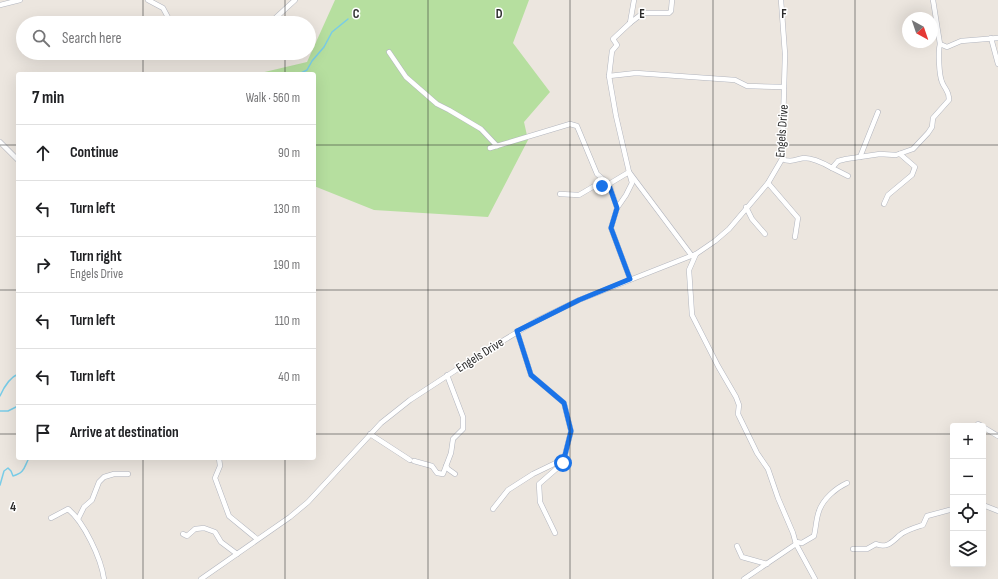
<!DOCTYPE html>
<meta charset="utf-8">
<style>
:root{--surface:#fff;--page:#f6f6f6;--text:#202124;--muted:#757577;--line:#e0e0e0}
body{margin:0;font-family:"Sofia Sans Condensed",sans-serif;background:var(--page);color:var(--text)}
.controls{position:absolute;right:12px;bottom:12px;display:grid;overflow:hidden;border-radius:4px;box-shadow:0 4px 16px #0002}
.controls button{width:36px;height:36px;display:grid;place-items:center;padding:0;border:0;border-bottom:1px solid var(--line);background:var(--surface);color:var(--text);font:20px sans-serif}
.compass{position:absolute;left:902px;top:12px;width:36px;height:36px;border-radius:50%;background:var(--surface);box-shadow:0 4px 16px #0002;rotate:140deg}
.stop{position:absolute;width:12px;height:12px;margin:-9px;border:3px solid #1a73e8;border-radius:50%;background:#fff}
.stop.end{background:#1a73e8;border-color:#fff;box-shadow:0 1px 4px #0008}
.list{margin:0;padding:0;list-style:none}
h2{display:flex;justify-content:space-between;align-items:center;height:52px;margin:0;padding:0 16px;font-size:17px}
h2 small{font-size:13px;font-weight:400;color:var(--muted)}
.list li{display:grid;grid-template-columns:26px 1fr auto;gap:12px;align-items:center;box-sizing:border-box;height:56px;padding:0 16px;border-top:1px solid var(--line)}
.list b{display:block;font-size:15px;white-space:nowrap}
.list p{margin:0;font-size:13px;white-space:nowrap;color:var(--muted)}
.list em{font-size:13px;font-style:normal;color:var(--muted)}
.icon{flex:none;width:22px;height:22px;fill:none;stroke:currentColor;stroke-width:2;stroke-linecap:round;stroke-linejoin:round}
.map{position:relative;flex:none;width:998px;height:579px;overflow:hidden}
.search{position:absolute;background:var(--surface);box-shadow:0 4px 16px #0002;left:16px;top:16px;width:300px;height:44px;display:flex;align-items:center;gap:10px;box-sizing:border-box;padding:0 14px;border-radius:22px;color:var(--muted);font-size:15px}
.panel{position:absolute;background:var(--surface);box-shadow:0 4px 16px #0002;left:16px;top:72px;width:300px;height:388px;border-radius:4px}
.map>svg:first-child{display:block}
.green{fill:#b6df9f}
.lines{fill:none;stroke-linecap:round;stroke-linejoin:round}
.stream{stroke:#79cce7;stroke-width:1.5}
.minor-casing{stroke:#b2b5be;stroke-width:5.5}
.minor{stroke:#fff;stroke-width:4.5}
.route{stroke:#1a73e8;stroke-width:5}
.grid{fill:none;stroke:#2c2c2c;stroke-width:1;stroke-opacity:0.55}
.labels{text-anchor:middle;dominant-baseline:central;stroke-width:3;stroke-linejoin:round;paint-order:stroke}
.street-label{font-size:13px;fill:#2c2c2c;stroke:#fff}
.grid-label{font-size:13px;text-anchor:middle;font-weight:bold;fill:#2c2c2c;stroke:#fff;stroke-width:3;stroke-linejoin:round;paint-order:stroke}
</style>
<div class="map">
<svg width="998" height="579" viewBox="0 0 998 579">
<rect width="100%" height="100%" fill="#ece6df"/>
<polygon class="green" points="335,0 529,0 513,43 550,92 524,122 528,140 488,217 374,210 314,186 314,74 256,74 307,62"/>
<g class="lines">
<g class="stream">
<polyline points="299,74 307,70 312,61 324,47 332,32 348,19"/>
<path d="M0 396C4 387 9 378 18 374"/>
<polyline points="0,411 8,411 18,406"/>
<path d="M0 485 4 471 8 468 11 471 13 476C25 473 24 467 29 458"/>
</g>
<g class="minor-casing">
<g id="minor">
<polyline points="148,0 163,8 171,23"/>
<polyline points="634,0 630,23 613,39 617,45 612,51 609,76 616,116 629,172 692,256"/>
<polyline points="933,0 940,44 947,47 961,41 998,38"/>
<polyline points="0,5 20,0"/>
<polyline points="270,23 295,0"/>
<polyline points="630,23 643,13 669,13 671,11 672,0"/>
<polyline points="991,38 998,64"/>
<polyline points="389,52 406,77 437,104 449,110 481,129 497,146"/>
<polyline points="609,76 636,73 735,80 747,86 784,87"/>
<polyline points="0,142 18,160"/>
<polyline points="490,148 570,124 577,126 597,174 609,184 617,208"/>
<polyline points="860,157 878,112"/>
<path d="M782 159C791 163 796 159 804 158 813 158 825 164 832 168L838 161 846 159 880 154 896 155 913 149 928 133 932 127 933 118 949 100C949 90 945 90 942 82 939 75 938 51 940 44"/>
<polyline points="832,168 848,176"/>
<polyline points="768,183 798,218 795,237"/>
<polyline points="609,184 629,172 632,183 626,195 617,208 611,228 630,279"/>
<polyline points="560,194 579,195 596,185 610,188"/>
<polyline points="884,204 888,195 912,175 915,167 900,154"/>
<polyline points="746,207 752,219 765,234"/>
<polyline points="696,254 689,270 692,315 718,366 736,397 739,405 738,414 757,453 768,469 778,498 793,533 796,544 815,579"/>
<polyline points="517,331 531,375 564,403 571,431 563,463 539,484 540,502 555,533"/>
<polyline points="978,424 982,426"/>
<polyline points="983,427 998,436"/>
<polyline points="370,434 410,460"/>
<polyline points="219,458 220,466 215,478 229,516 257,539"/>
<polyline points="414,461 432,466 437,473 443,474 451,453 453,439 463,429 463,417 447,375"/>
<polyline points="446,466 448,469 455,474"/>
<polyline points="983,505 998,511"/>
<polyline points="493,509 508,490 533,474 564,459"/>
<path d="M51 518 68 509C84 522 101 558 104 579"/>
<polyline points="78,519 84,507 92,500 99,482 104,477 114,474 128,474"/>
<polyline points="183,534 187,536 195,529 204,528 215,532 221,542 237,554"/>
<path d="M796 542 802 543 814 536C816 528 816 519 819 511 823 499 836 488 847 483"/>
<polyline points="737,546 742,557 767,564"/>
<path d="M853 549H867L876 544C887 549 893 541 900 535 906 530 917 527 923 525L927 516 953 509"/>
<polyline points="201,579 290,517 308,502 381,423 410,400 479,355 536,321 579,300 696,254 715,241 729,229 768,183 782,159 785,54 781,0"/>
<polyline points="744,579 796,544"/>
</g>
</g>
<use href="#minor" class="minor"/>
</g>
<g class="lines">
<polyline class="route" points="563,463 571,431 564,403 531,375 517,331 579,300 630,279 611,228 617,208 610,188 602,186"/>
</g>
<path class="grid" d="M143 0V23M285 0V23M428 0V579M570 0V579M713 0V579M855 0V579M143 53V74M285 53V74M0 145H18M314 145H998M0 290H18M314 290H998M0 434H18M314 434H953M983 434H998M143 458V579M285 458V579"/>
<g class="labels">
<g class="street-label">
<text transform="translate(782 131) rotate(-86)">Engels Drive</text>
<text transform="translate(480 355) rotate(-32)">Engels Drive</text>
</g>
</g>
<g class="grid-label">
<text x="356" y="18">C</text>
<text x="499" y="18">D</text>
<text x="642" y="18">E</text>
<text x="784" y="18">F</text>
<text x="13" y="511">4</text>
</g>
</svg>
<div class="controls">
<button>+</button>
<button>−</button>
<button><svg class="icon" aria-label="locate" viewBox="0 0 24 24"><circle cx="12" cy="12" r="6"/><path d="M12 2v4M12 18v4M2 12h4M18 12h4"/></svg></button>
<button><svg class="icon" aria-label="layers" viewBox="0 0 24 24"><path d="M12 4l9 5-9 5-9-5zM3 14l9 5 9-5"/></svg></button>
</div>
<svg class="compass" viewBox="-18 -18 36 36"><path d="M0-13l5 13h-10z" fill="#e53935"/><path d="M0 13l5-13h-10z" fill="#757577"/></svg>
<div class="stop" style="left:563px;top:463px"></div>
<div class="stop end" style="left:602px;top:186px"></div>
<div class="search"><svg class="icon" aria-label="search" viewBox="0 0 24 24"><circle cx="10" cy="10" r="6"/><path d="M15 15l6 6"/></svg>Search here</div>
<section class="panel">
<h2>7 min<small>Walk · 560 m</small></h2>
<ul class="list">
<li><svg class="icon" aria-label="ahead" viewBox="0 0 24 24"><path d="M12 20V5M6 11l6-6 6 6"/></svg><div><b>Continue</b></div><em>90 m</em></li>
<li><svg class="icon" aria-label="left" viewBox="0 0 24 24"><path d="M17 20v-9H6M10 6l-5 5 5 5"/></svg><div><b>Turn left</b></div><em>130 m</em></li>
<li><svg class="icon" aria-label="right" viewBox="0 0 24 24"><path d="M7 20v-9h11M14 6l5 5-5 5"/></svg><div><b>Turn right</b><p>Engels Drive</p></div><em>190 m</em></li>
<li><svg class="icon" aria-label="left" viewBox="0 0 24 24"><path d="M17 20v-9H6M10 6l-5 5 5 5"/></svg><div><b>Turn left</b></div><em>110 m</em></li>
<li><svg class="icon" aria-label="left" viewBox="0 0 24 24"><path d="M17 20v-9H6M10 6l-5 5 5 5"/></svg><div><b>Turn left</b></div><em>40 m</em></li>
<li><svg class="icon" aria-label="arrive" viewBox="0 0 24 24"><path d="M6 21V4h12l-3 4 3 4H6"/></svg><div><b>Arrive at destination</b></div></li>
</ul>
</section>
</div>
